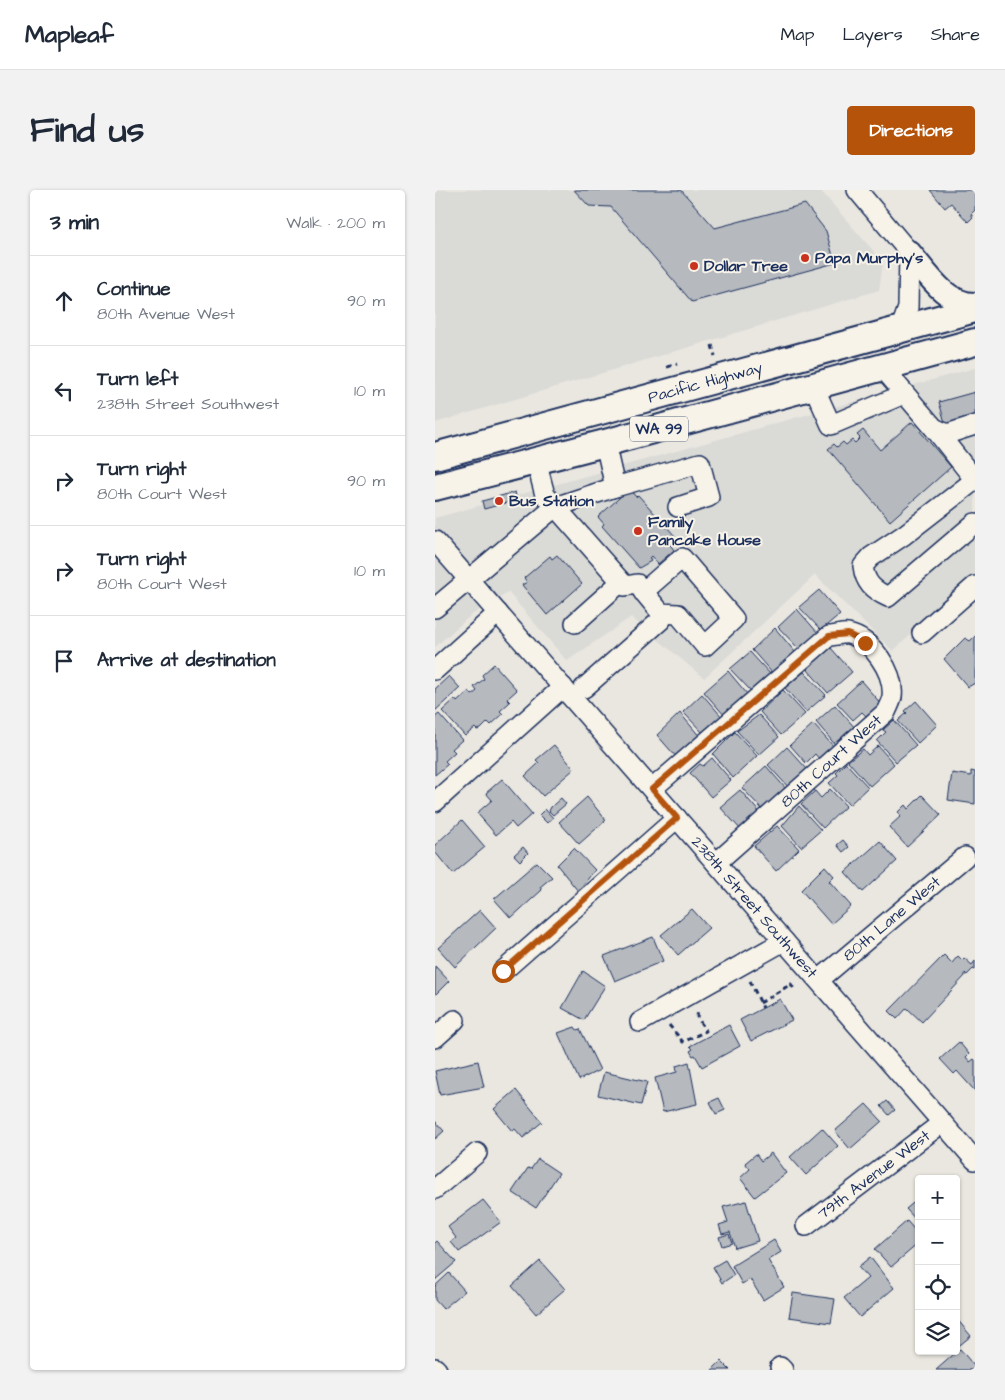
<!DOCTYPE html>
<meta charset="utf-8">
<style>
:root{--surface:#fff;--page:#f2f2f3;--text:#1f2937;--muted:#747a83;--line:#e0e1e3;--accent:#b45309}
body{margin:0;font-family:"Architects Daughter",sans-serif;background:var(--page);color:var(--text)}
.controls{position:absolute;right:15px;bottom:15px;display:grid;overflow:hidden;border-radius:5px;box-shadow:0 1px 4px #0004}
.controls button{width:45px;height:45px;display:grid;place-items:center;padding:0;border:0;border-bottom:1px solid var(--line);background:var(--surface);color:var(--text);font:25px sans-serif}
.stop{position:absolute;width:15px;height:15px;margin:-11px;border:4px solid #b45309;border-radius:50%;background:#fff}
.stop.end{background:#b45309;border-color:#fff;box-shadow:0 1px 5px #0008}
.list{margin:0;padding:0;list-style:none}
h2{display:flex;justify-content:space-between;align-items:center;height:65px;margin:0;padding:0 20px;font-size:21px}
h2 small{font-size:16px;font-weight:400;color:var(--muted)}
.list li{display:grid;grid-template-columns:32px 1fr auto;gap:15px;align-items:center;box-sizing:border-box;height:90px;padding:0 20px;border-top:1px solid var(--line)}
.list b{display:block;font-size:19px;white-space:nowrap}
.list p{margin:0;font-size:16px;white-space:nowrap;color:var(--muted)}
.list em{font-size:16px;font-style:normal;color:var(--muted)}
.icon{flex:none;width:28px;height:28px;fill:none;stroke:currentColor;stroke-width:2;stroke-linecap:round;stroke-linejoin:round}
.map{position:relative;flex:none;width:540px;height:1180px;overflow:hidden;border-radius:5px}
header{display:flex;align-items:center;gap:30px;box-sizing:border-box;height:70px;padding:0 25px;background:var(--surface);border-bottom:1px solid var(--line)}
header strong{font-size:24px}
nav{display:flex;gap:28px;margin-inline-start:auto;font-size:18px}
.intro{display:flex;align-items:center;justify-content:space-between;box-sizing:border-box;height:120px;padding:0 30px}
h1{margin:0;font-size:35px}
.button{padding:12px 22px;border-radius:5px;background:var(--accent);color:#fff;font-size:18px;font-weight:700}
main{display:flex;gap:30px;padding:0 30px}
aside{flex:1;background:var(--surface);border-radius:5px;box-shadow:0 1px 4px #0004}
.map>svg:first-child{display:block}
.built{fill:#dadad6}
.building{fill:#b6babf;stroke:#1b2f5e}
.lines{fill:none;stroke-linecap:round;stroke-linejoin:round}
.minor-casing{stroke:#1b2f5e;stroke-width:22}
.major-casing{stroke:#1b2f5e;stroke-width:26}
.highway-casing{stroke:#1b2f5e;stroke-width:30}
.path{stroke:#1b2f5e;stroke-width:3;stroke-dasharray:5 4;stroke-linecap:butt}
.minor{stroke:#f7f3e8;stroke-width:19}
.major{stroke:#f7f3e8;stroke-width:22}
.highway{stroke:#f7f3e8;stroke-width:26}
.route{stroke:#b45309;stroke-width:6}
.poi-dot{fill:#c8321e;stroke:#f7f3e8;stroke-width:2}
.labels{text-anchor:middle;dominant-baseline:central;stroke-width:4;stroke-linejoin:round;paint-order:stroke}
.shield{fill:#f7f3e8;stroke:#5d6a87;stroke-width:1}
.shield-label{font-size:15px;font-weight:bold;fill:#1b2f5e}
.poi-label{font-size:16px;font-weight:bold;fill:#1b2f5e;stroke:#f7f3e8;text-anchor:start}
.street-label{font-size:16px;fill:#1b2f5e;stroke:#f7f3e8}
</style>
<header>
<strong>Mapleaf</strong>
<nav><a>Map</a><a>Layers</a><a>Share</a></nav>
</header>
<div class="intro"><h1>Find us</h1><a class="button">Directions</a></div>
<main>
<aside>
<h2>3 min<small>Walk · 200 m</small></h2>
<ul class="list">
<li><svg class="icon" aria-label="ahead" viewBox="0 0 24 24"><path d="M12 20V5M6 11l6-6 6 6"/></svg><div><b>Continue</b><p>80th Avenue West</p></div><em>90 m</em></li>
<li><svg class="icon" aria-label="left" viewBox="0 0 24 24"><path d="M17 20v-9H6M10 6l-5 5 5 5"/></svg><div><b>Turn left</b><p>238th Street Southwest</p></div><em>10 m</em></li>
<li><svg class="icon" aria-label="right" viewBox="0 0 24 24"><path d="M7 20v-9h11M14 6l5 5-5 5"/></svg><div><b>Turn right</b><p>80th Court West</p></div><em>90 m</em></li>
<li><svg class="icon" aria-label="right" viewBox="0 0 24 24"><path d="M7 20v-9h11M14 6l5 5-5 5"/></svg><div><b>Turn right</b><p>80th Court West</p></div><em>10 m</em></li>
<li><svg class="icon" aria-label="arrive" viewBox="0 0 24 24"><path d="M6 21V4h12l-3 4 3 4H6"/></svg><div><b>Arrive at destination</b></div></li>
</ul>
</aside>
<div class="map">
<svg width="540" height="1180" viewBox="0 0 540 1180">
<rect width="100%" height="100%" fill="#eae7e0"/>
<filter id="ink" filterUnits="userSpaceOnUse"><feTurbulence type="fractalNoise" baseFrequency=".02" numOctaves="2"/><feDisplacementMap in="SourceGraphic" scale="10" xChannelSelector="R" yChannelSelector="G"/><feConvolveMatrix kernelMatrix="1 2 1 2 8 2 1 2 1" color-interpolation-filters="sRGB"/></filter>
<g filter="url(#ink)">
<g class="built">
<polygon points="0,0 385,0 448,72 444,100 0,233"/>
<polygon points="540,178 540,386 458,461 380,385 269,488 196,427 132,471 73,402 35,426 0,457 0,328"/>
</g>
<g class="building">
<polygon points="139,0 246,0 280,38 370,14 391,41 400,73 257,112 176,17 154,16"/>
<polygon points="495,0 540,0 540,20 536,24 538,27 533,32 516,13 510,18"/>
<polygon points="540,202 540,228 511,236 504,212"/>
<polygon points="477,232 516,277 455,331 393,259 399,254 402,257 408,252 411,255 417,250 420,253 425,248 422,245 428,240 445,260"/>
<polygon points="194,299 201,307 203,305 240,346 233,352 239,360 223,374 216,366 214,368 216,371 204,378 167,336 169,334 163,327"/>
<polygon points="80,302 82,310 49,319 47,311"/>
<polygon points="122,365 147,394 112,425 87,395 92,392 89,388 115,366 117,369"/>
<polygon points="384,400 405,424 386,440 364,417"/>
<polygon points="362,419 383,443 364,459 343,437"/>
<polygon points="340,438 360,462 338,484 317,460"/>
<polygon points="540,446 540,493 533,497 509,469 530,448 535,451"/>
<polygon points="396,458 417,482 393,503 372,479"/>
<polygon points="315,462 336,485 317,502 295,479"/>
<polygon points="59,474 82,500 72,509 75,512 65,521 68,524 56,535 53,532 46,539 42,540 40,538 30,546 7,521 20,509 22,512 34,501 37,505 42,501 39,497 49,489 47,485"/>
<polygon points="293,481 313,505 290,526 269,502"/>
<polygon points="369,482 391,505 371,522 350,498"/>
<polygon points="14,486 25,498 0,521 0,499"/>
<polygon points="426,491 447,515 433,528 427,522 418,530 402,513"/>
<polygon points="348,500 370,524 346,545 325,522"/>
<polygon points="267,504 288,528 269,544 248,522"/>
<polygon points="481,511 502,535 483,553 463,531 472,523 470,521"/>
<polygon points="400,515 421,539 402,557 381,532"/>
<polygon points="245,523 266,548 243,569 222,545"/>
<polygon points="4,524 27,550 17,559 20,562 10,571 13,574 0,585 0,527"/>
<polygon points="324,525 344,547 324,565 302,541"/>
<polygon points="459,530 481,555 461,572 442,551 451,542 448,540"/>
<polygon points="378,534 400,558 386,571 380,564 371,573 355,555"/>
<polygon points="300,542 322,566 298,588 278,564"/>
<polygon points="119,555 139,579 108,606 90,586 104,573 101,570"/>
<polygon points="443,556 459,574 435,596 413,571 428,559 433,565"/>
<polygon points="352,557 372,579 355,599 333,575"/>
<polygon points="277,568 296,590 276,607 255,583 265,574 268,576"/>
<polygon points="411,573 433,597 414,615 394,593 403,585 401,583"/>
<polygon points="331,576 352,600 329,621 307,598"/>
<polygon points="536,581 540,582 540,614 513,610 517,583 536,586"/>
<polygon points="67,589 97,624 81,638 76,632 61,645 42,623 57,610 51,603"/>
<polygon points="395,599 411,616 388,638 366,614 380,601 386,608"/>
<polygon points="305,600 326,624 307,641 285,617"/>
<polygon points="487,605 506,625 472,657 454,637 466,626 463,622 470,615 473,619"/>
<polygon points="152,607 171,630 144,654 124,632"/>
<polygon points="126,608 131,614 118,625 114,621 116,617"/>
<polygon points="364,616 386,640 366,657 347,636"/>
<polygon points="110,619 118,628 112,633 104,625"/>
<polygon points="27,630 50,657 18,684 0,662 0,655"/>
<polygon points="342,636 364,659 341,681 319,656"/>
<polygon points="408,650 414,657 408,662 402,655"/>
<polygon points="445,651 462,671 428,702 410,682"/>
<polygon points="88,657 93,663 85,671 79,665"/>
<polygon points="139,658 160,680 143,701 122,675"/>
<polygon points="102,672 117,687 105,697 107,700 76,728 59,709"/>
<polygon points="390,676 399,686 394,691 416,716 396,734 366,700"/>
<polygon points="257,719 274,738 243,765 226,745"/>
<polygon points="45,720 61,738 20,777 3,758"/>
<polygon points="218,747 228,771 180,791 169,766"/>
<polygon points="509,765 517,773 523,766 527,770 529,768 537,775 540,771 540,780 538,779 532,785 530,783 530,786 487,832 472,818 462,829 454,821"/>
<polygon points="0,776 14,791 0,805"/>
<polygon points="148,781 170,796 149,830 127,818"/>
<polygon points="345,809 357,830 316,851 305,830"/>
<polygon points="294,835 305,856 267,877 260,865 258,866 255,861 258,859 255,856"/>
<polygon points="140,837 142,840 145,839 165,880 144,890 123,843"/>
<polygon points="524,852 534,864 531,867 535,872 539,869 540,870 540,901 522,881 519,884 505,869"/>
<polygon points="43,871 49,897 5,905 0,881"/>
<polygon points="254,872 262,914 228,922 220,888 242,882 241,876"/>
<polygon points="169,882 212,892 206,915 163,905"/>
<polygon points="81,900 107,932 88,948 80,939 77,941 59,919"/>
<polygon points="284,908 290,920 281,924 275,912"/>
<polygon points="452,911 460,920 454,925 446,916"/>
<polygon points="431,914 447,931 415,959 400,941"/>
<polygon points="0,931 9,941 0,949"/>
<polygon points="387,938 403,956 371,985 355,967"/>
<polygon points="336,963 351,983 320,1007 305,988 315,979 310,973 321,964 326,971"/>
<polygon points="103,969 124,983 101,1018 77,1002 93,978 96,979"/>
<polygon points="484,1008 484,1033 471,1019"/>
<polygon points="48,1010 66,1032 24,1062 16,1052 21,1048 13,1037"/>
<polygon points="311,1011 323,1051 300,1058 295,1042 287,1044 284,1035 293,1032 288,1017"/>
<polygon points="472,1031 484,1045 484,1053 456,1077 440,1059"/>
<polygon points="294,1044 297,1053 287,1056 284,1047"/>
<polygon points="339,1050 346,1062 333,1070 349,1097 328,1110 315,1089 307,1094 297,1076"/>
<polygon points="2,1051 21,1072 0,1090 0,1053"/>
<polygon points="435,1067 459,1098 425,1127 409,1108 433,1088 423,1077"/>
<polygon points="290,1070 299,1085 287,1093 278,1077"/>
<polygon points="105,1071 130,1099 101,1124 77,1096"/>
<polygon points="14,1083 30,1101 8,1119 0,1110 0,1096"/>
<polygon points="358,1103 400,1109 396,1133 354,1127"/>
<polygon points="521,1128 536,1146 521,1158"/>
<polygon points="525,1159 540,1177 538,1180 501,1180"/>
<polygon points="286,1171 295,1180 277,1180"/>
</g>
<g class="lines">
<g class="minor-casing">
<g id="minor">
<polyline points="422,0 474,62 473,118 466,138"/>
<polyline points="447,177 499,238 512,244 540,235"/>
<polyline points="379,197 396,235 469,204"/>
<polyline points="499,238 540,290"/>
<polyline points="170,253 180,297"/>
<polyline points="101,271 110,305 190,396 202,394 226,423 243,424 270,456 299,429 247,368 208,402"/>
<path d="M540 290 469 345 436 367 428 376C430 393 438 400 453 407L540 333"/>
<path id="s1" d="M0 351 540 970"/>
<polyline points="0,418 120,317 180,297 265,273 274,307 243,317"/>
<polyline points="140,433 186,392"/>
<polyline points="487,443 540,396"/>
<polyline points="0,480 63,423"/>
<polyline points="149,498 226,430 226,423"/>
<path d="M217 599 394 446C400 446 408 443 413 444 437 449 460 483 457 507 456 512 453 517 451 522L281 673"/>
<polyline points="0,612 128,497"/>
<polyline points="68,781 242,628"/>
<path id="s2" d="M384 790 530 667"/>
<polyline points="205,832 349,751"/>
<polyline points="0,848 20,830"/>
<polyline points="0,999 42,963"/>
<path id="s3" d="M371 1036 507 933"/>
<polyline points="345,1177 348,1180"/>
<polyline points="0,1178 2,1180"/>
</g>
</g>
<g class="major-casing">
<path id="major" d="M474 62C492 83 510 114 540 114"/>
</g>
<g class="highway-casing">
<g id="highway">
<path id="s4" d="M0 266 540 119"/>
<polyline points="0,297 170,253 540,152"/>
</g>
</g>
<g class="path">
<polyline points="277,155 280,166"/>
<polyline points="232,177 242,174"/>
<polyline points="315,791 328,818"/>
<polyline points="325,813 356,794 359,799"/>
<polyline points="234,835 248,852 271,841 262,827 263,820"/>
</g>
<use href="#minor" class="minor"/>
<use href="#major" class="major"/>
<use href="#highway" class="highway"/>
</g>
</g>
<g class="lines" filter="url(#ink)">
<polyline class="route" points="68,781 242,628 217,599 394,446 413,444 430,453"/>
</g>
<g class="poi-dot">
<circle cx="370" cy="68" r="5"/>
<circle cx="259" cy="76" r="5"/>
<circle cx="64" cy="311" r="5"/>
<circle cx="203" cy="341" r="5"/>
</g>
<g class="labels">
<rect class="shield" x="195" y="226.5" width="58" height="25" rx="4"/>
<g class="shield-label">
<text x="224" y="239">WA 99</text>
</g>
<g class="poi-label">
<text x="380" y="68">Papa Murphy's</text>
<text x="269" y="76">Dollar Tree</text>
<text x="74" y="311">Bus Station</text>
<text x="213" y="332">Family<tspan x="213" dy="18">Pancake House</tspan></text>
</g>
<g class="street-label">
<text stroke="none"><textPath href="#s4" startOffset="280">Pacific Highway</textPath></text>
<text transform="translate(396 571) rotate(-42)">80th Court West</text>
<text stroke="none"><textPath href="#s1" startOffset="486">238th Street Southwest</textPath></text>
<text stroke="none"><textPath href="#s2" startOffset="95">80th Lane West</textPath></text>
<text stroke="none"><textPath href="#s3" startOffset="85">79th Avenue West</textPath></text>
</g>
</g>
</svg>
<div class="controls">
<button>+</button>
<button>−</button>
<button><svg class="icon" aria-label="locate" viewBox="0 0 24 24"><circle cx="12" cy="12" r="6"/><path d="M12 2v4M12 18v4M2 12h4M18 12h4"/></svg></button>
<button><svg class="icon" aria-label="layers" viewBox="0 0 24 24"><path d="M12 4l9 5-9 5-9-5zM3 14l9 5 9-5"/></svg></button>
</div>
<div class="stop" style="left:68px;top:781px"></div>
<div class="stop end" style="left:430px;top:453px"></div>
</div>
</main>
